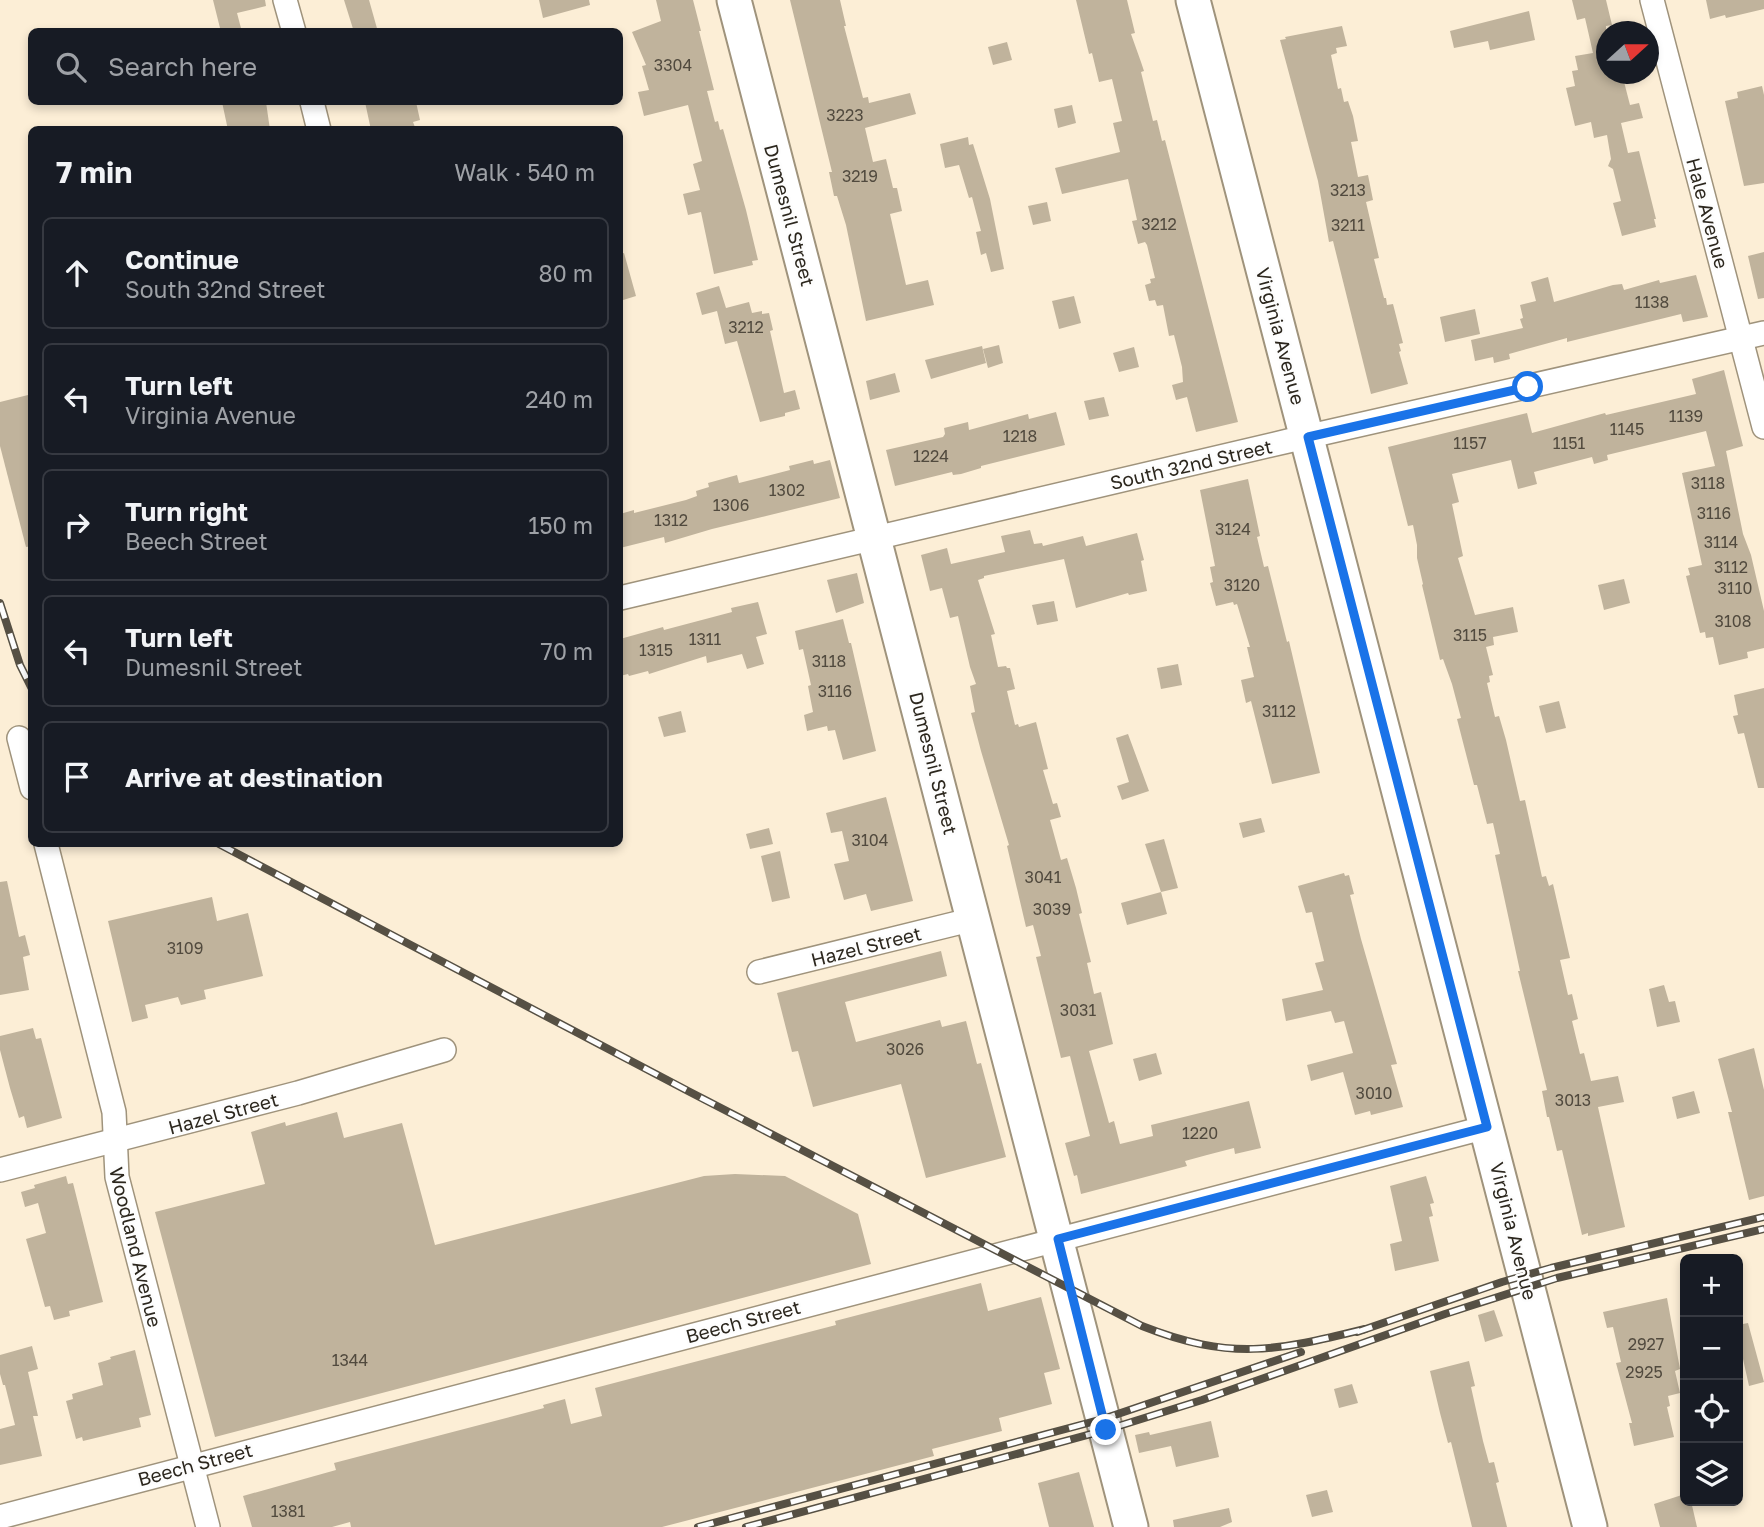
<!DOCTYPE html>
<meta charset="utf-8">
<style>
:root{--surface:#171b24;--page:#20242c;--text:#f1f3f6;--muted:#9ea1a6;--line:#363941}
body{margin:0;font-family:"Golos Text",sans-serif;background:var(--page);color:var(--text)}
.controls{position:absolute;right:21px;bottom:21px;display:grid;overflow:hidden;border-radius:10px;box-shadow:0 4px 10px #0003}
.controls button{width:63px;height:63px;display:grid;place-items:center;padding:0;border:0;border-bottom:2px solid var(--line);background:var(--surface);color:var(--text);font:35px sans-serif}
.compass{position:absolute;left:1596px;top:21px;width:63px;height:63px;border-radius:50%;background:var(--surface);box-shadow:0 4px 10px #0003;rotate:69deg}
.stop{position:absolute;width:21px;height:21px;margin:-16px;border:5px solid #1a73e8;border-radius:50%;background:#fff}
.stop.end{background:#1a73e8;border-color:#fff;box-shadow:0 2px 7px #0008}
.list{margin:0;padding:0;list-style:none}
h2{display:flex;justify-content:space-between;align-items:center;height:91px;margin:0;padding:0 28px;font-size:30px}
h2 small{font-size:23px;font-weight:400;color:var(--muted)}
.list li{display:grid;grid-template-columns:46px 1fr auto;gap:21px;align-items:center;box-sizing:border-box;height:112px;margin:0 14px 14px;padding:0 14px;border:2px solid var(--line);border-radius:10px}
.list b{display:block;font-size:26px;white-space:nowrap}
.list p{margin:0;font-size:23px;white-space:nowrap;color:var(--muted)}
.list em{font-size:23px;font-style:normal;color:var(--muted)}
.icon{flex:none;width:38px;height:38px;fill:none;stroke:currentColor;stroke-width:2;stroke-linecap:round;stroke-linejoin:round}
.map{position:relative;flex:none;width:1764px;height:1527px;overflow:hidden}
.search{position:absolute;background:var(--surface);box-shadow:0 4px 10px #0003;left:28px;top:28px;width:595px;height:77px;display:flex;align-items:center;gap:18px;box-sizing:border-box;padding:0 24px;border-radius:10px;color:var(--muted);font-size:26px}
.panel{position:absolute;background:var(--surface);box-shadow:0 4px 10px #0003;left:28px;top:126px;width:595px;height:721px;border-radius:10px}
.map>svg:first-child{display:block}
.building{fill:#c0b39c}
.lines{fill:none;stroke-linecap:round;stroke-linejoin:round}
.street-casing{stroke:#9f937c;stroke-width:26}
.secondary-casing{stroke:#9f937c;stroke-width:37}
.street{stroke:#fff;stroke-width:23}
.secondary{stroke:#fff;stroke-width:33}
.rail-casing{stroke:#565044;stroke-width:8}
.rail{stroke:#fdfdfd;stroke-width:5;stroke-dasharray:16;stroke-linecap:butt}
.route{stroke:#1a73e8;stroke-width:9}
.labels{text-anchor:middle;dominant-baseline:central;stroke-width:5;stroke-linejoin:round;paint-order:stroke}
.number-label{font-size:16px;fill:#514a3e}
.street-label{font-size:19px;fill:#2c271e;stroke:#fdfdfd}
</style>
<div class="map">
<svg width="1764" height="1527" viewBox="0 0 1764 1527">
<rect width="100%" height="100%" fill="#fceed6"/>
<g class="building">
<polygon points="213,0 265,0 266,6 237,13 242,32 221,32"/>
<polygon points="344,0 369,0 378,32 354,32"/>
<polygon points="539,0 589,0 590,5 543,18"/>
<polygon points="656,0 693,0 701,31 699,31 714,90 707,91 715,122 718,121 720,130 723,129 746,210 758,260 752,261 753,265 714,274 701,212 688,215 683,194 700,190 693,164 702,161 688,105 644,116 638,92 649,90 642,66 646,65 632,32 661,21"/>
<polygon points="790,0 840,0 846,26 844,26 863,98 868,97 869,103 910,93 916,114 865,128 873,162 886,159 893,188 897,188 902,211 890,214 906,285 928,280 934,305 866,321 846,225 837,196 834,196 829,172 832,172"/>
<polygon points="1076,0 1127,0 1135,33 1131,34 1141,62 1144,71 1141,72 1153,121 1157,120 1162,141 1165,140 1238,422 1196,432 1187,397 1176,400 1172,385 1183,382 1182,367 1174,335 1169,336 1163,305 1157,306 1155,300 1149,301 1145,285 1151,283 1150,279 1155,278 1147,245 1145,242 1138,244 1132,221 1137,220 1128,179 1062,194 1055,168 1120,152 1113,123 1122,121 1112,79 1099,82 1092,53 1089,54"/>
<polygon points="1572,0 1606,0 1612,25 1606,26 1606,74 1622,74 1630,105 1639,103 1643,118 1621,123 1628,153 1639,151 1656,219 1654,219 1656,227 1622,236 1613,203 1621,201 1613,169 1608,166 1611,159 1607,135 1594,138 1591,122 1575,126 1566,88 1575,86 1572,71 1578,70 1575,56 1593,53 1585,18 1577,20"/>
<polygon points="1706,0 1764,0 1764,9 1726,18 1725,15 1710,19"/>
<polygon points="1529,11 1535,40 1490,50 1488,41 1454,48 1450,31"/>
<polygon points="1342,26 1347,46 1336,48 1337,53 1331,55 1338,89 1341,88 1344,102 1348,101 1353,116 1358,141 1351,142 1358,177 1368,175 1373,200 1366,202 1379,258 1374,259 1384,298 1386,298 1387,305 1393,304 1403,343 1399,344 1401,351 1399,352 1408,384 1371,394 1333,241 1329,242 1318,181 1280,40 1286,39 1285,37"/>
<polygon points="1007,42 1012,60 993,65 988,47"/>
<polygon points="1762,86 1764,95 1764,183 1744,186 1725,101 1738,98 1737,92"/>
<polygon points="222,102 266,102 270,130 228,130"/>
<polygon points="365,102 416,102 420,120 413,122 416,130 371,130"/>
<polygon points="1072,105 1076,123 1058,128 1054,109"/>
<polygon points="968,137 969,145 973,144 990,199 1004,269 991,272 986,253 981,255 976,232 981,231 972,197 969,198 959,165 945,168 940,144"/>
<polygon points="1047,202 1051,221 1033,225 1028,206"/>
<polygon points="1764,252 1764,298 1758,299 1748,256"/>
<polygon points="624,253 636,296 620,301 620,254"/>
<polygon points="1696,275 1708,317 1683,322 1681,314 1567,342 1567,338 1509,354 1510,359 1494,363 1493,357 1475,361 1471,340 1523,328 1520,319 1523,318 1520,305 1536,301 1531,282 1548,277 1554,302 1613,285 1622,284 1624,290 1659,280 1660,283"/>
<polygon points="719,286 726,308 749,302 752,313 762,311 762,314 769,313 773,330 770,331 784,393 795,390 800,409 785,413 785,416 760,422 737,341 725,344 717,311 702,315 696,293"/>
<polygon points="1074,296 1081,323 1059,329 1052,301"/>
<polygon points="1475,309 1480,334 1445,342 1440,317"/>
<polygon points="999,345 1003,363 988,368 983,349"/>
<polygon points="982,346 986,363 931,379 925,360"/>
<polygon points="1134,347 1139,367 1119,372 1113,353"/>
<polygon points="1724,370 1743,446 1726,451 1743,534 1751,555 1764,611 1764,648 1747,652 1748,658 1719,665 1713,637 1706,638 1705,632 1700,633 1686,576 1690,575 1688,568 1702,565 1682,473 1715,466 1706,431 1607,455 1608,460 1594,464 1592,457 1534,472 1537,484 1518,489 1511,460 1452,474 1459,502 1452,504 1463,556 1458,558 1475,615 1513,607 1518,632 1493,637 1494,645 1486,647 1493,675 1489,676 1490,682 1487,683 1495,717 1499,716 1506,740 1520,801 1525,800 1542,877 1546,876 1549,886 1553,884 1570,958 1560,960 1568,995 1572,994 1578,1019 1572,1021 1580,1054 1584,1053 1591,1081 1618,1076 1624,1102 1598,1107 1625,1227 1588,1236 1588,1233 1582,1235 1562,1150 1557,1151 1549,1117 1547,1117 1542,1091 1547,1090 1518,971 1520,971 1495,855 1500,854 1493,823 1487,824 1477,785 1474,785 1457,719 1461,718 1452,684 1443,659 1440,660 1422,585 1423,584 1417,558 1417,545 1413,525 1408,526 1388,447 1527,413 1532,433 1605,413 1606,415 1696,394 1692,379"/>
<polygon points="895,373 900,392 870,400 866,381"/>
<polygon points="32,394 32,546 26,547 0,446 0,402"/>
<polygon points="1104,397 1109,416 1089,420 1084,401"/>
<polygon points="1056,412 1065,445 981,466 981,468 961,474 953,475 952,472 895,486 886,450 943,437 945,434 944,428 968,422 969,430 1028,414 1029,419"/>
<polygon points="813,460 814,464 830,460 840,498 712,529 665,543 664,537 620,548 620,514 634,510 634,513 686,500 697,496 696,491 709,487 708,483 737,475 739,483 790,470 789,466"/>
<polygon points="1248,479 1260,536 1257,537 1264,567 1268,566 1287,642 1289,641 1320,773 1272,784 1251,701 1246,703 1241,680 1254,677 1247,647 1250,647 1237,604 1234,605 1233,602 1216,606 1210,583 1213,582 1210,567 1215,566 1200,490"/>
<polygon points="1030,530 1034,544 1042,543 1043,546 1083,536 1086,546 1137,533 1144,560 1141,561 1147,591 1129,595 1128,593 1076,608 1064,559 984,576 984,578 978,580 995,634 991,635 998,667 1006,666 1007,668 1010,668 1015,689 1007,691 1015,725 1018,724 1019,727 1036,722 1048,769 1043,770 1053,804 1057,803 1061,817 1050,820 1061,860 1067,858 1076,888 1082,913 1079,914 1091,962 1087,963 1094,994 1101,992 1113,1044 1089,1051 1109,1123 1114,1121 1120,1144 1153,1136 1151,1125 1249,1101 1261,1148 1235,1154 1234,1148 1207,1155 1185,1161 1187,1166 1081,1194 1077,1175 1074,1176 1065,1143 1090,1136 1070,1056 1061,1058 1036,957 1041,956 1033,925 1026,927 1007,846 1009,845 981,751 971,713 975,712 970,686 976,684 970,667 958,616 950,618 942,588 930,591 921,555 947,548 951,564 1005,552 1001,536"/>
<polygon points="857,573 864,603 836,613 827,580"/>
<polygon points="1624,579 1630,603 1604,610 1598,585"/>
<polygon points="1054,601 1058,621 1037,625 1032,605"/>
<polygon points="758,602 767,634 756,637 764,664 747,669 742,654 707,663 706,656 649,674 648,671 629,676 628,674 620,676 620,639 663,627 664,630 732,612 731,608"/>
<polygon points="843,619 849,643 851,643 876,751 843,760 835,730 828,731 827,726 807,731 804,715 813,712 808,686 811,685 803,649 799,650 795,631"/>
<polygon points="1178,664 1182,685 1161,689 1157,668"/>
<polygon points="1764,688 1764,788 1758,788 1744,733 1738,734 1733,716 1738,715 1734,695"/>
<polygon points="1559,701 1566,728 1546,733 1539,706"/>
<polygon points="681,711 686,732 664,737 658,717"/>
<polygon points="1128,734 1149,791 1122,800 1117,786 1129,782 1116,738"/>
<polygon points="886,797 913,901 871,911 866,894 844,900 834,864 849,861 842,831 831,833 826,813"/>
<polygon points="1261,818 1265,832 1243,838 1239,823"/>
<polygon points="769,828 773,844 750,849 746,834"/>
<polygon points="1164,839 1178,888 1161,892 1145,844"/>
<polygon points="780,851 790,898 772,902 761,856"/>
<polygon points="1344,873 1345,876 1349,875 1354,894 1350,895 1361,939 1397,1064 1391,1065 1403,1107 1371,1115 1370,1111 1355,1115 1343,1072 1311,1081 1307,1065 1353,1053 1344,1021 1335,1023 1331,1011 1286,1021 1282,999 1323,990 1315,963 1324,961 1312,912 1306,913 1298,886"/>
<polygon points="7,881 19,937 25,935 30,955 23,957 29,990 0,995 0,882"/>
<polygon points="1161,892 1167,914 1127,925 1121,903"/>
<polygon points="212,897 217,921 248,913 263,976 204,990 206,999 181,1005 178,997 145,1005 148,1018 132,1022 108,921"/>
<polygon points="941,951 947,976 845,1002 856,1042 940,1020 942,1027 966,1021 977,1064 981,1063 1006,1157 926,1178 901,1084 813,1107 798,1051 792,1052 777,993"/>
<polygon points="1664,985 1669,1002 1675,1001 1680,1022 1657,1027 1649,989"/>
<polygon points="33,1028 36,1039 41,1038 62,1118 27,1128 24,1116 19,1118 10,1088 0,1050 0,1036"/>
<polygon points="1754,1048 1764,1090 1764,1196 1749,1200 1728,1112 1732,1112 1718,1059"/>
<polygon points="1156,1053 1162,1074 1139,1081 1133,1059"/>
<polygon points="1694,1091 1700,1113 1677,1119 1672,1097"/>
<polygon points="337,1112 344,1138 402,1123 435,1245 704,1176 735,1174 785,1176 858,1214 871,1264 215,1437 155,1212 265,1184 251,1132 285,1122 286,1126"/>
<polygon points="66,1176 68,1184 73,1183 103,1302 69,1311 70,1316 54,1320 50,1306 45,1307 26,1239 46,1233 38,1203 25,1207 21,1192 35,1188 34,1185"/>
<polygon points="1426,1176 1434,1203 1430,1204 1433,1216 1429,1217 1439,1261 1395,1271 1390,1244 1402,1241 1390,1186"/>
<polygon points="981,1283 988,1311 1041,1297 1060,1369 1044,1373 1052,1404 999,1418 1002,1431 932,1449 934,1456 662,1527 351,1527 350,1522 332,1527 252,1527 243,1496 336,1470 334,1463 544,1408 543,1405 565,1399 571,1424 602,1416 595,1388 836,1325 835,1321"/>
<polygon points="1667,1298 1680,1369 1675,1371 1680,1393 1668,1396 1670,1406 1667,1407 1674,1437 1634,1446 1629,1423 1632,1423 1616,1363 1621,1362 1613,1327 1607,1328 1603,1312"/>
<polygon points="1494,1310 1503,1336 1485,1342 1478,1315"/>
<polygon points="1748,1323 1764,1382 1749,1386 1743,1359 1740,1360 1738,1351 1738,1325"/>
<polygon points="32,1346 38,1369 28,1372 38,1416 33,1416 42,1456 0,1465 0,1429 15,1425 5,1385 3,1385 0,1374 0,1355"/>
<polygon points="135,1350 151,1415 139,1418 141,1427 83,1441 82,1437 76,1439 66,1401 73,1399 72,1394 103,1385 98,1363 111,1359 110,1357"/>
<polygon points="1469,1361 1475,1386 1471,1387 1483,1441 1489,1463 1494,1462 1499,1482 1496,1483 1507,1527 1472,1527 1451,1442 1448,1443 1440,1413 1430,1371"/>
<polygon points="1352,1384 1358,1403 1339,1408 1334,1389"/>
<polygon points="1211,1421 1219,1457 1176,1467 1171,1446 1139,1453 1135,1435 1149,1432 1150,1435"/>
<polygon points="1079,1472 1094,1527 1049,1527 1038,1483"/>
<polygon points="1327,1490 1333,1512 1312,1517 1306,1495"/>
<polygon points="1685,1494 1685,1501 1691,1501 1697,1527 1660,1527 1654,1504"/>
<polygon points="1229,1508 1232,1522 1220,1527 1174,1527 1173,1520"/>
</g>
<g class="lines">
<g class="street-casing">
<g id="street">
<polyline points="285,0 294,32"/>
<polyline points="1652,0 1764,427"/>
<polyline points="312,102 319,130"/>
<polyline points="620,598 1288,441 1764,333"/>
<polyline points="19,738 32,788"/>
<polyline points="46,844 114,1112 117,1177 208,1527"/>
<polyline points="759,972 974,919"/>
<polyline points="0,1170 298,1093 444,1050"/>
<polyline points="0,1517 1487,1127"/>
</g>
</g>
<g class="secondary-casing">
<g id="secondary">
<polyline points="734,0 1131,1527"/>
<polyline points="1193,0 1590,1527"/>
</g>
</g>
<use href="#street" class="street"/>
<use href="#secondary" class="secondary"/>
<g class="rail-casing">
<g id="rail">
<polyline points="0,603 20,665 32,689"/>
<path d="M219 844 688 1091 1142 1326C1231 1361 1276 1351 1365 1329"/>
<polyline points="1357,1332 1502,1282 1551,1268 1764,1217"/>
<polyline points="698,1527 1103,1419 1301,1352"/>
<polyline points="746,1527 1106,1430 1202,1400 1445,1314 1557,1278 1764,1229"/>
</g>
</g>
<use href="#rail" class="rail"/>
</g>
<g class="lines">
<polyline class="route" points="1106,1430 1058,1239 1487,1127 1308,437 1528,387"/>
</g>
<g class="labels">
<g class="number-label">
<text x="673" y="65">3304</text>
<text x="845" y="115">3223</text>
<text x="860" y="176">3219</text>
<text x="1348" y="190">3213</text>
<text x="1159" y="224">3212</text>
<text x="1348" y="225">3211</text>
<text x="1652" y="302">1138</text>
<text x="746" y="327">3212</text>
<text x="1686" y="416">1139</text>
<text x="1627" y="429">1145</text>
<text x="1020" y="436">1218</text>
<text x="1470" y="443">1157</text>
<text x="1569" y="443">1151</text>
<text x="931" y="456">1224</text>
<text x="1708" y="483">3118</text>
<text x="787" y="490">1302</text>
<text x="731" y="505">1306</text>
<text x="1714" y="513">3116</text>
<text x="671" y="520">1312</text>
<text x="1233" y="529">3124</text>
<text x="1721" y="542">3114</text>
<text x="1731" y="567">3112</text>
<text x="1242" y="585">3120</text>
<text x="1735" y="588">3110</text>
<text x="1733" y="621">3108</text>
<text x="1470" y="635">3115</text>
<text x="705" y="639">1311</text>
<text x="656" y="650">1315</text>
<text x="829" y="661">3118</text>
<text x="835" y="691">3116</text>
<text x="1279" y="711">3112</text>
<text x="870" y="840">3104</text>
<text x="1043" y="877">3041</text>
<text x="1052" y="909">3039</text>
<text x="185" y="948">3109</text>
<text x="1078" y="1010">3031</text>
<text x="905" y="1049">3026</text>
<text x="1374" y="1093">3010</text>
<text x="1573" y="1100">3013</text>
<text x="1200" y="1133">1220</text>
<text x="1646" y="1344">2927</text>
<text x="350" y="1360">1344</text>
<text x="1644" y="1372">2925</text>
<text x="288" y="1511">1381</text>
</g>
<g class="street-label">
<text transform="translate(1708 213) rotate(75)">Hale Avenue</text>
<text transform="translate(790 215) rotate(75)">Dumesnil Street</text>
<text transform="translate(1281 336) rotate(75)">Virginia Avenue</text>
<text transform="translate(1191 464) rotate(-13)">South 32nd Street</text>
<text transform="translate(934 763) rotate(76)">Dumesnil Street</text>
<text transform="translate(866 946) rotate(-14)">Hazel Street</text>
<text transform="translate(223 1113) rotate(-15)">Hazel Street</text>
<text transform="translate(1514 1231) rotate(76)">Virginia Avenue</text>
<text transform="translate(136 1247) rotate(76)">Woodland Avenue</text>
<text transform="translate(743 1321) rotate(-15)">Beech Street</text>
<text transform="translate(195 1464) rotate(-15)">Beech Street</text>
</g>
</g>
</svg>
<div class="controls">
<button>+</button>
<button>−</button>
<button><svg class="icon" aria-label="locate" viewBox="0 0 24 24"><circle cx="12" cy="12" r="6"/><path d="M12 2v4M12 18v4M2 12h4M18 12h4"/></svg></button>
<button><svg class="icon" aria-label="layers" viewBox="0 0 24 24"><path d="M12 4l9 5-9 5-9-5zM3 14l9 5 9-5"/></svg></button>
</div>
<svg class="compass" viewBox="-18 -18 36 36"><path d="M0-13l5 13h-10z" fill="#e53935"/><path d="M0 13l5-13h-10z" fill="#9ea1a6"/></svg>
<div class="stop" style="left:1528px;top:387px"></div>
<div class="stop end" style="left:1106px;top:1430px"></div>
<div class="search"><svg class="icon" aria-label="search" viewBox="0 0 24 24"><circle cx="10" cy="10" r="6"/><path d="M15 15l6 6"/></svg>Search here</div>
<section class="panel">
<h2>7 min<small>Walk · 540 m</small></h2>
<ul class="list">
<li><svg class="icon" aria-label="ahead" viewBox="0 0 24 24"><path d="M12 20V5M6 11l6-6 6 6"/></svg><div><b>Continue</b><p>South 32nd Street</p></div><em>80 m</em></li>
<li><svg class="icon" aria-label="left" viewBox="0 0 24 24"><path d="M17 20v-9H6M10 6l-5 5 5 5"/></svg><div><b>Turn left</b><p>Virginia Avenue</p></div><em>240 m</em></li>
<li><svg class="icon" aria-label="right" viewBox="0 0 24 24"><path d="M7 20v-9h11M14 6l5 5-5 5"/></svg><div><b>Turn right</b><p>Beech Street</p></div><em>150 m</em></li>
<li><svg class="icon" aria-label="left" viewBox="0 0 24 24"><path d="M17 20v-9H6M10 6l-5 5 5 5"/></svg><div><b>Turn left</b><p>Dumesnil Street</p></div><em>70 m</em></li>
<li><svg class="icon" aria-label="arrive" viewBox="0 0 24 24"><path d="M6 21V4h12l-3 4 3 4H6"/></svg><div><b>Arrive at destination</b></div></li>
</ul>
</section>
</div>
